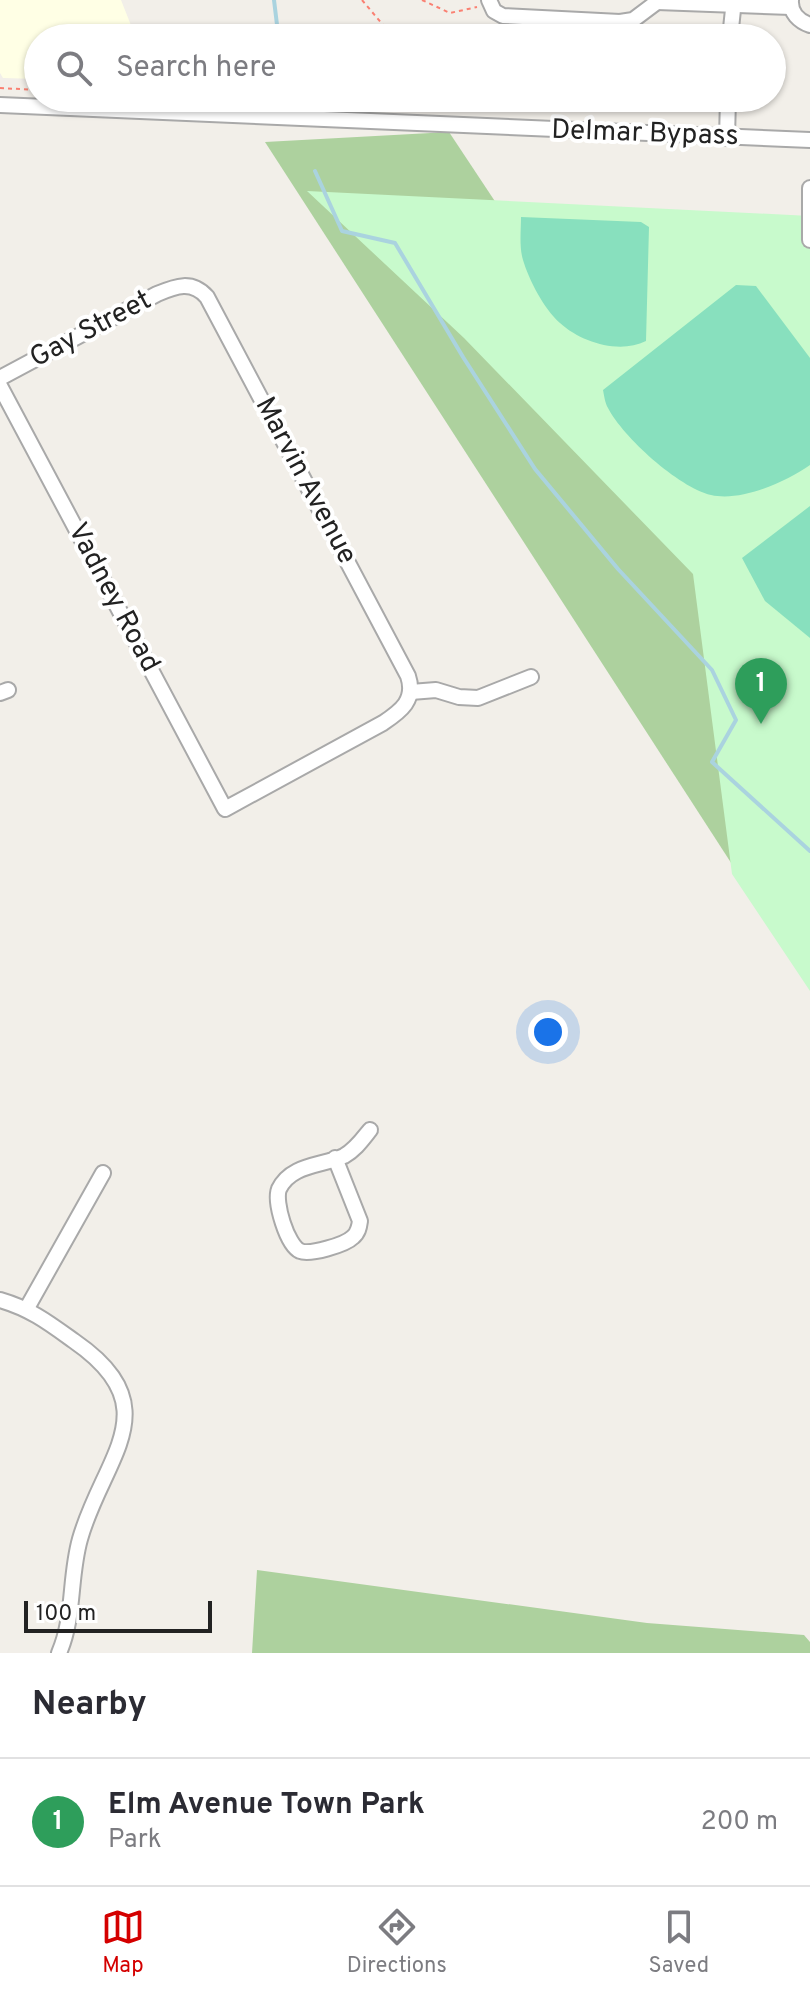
<!DOCTYPE html>
<style>
:root{--surface:#fff;--page:#f7f7f7;--text:#2b2b33;--muted:#7c7c81;--line:#e1e1e2;--accent:#d40000}
body{margin:0;font-family:Overpass,sans-serif;background:var(--page);color:var(--text)}
.scale{position:absolute;left:24px;bottom:20px;width:188px;box-sizing:border-box;padding-left:8px;border:4px solid #222;border-top:0;font-size:22px;line-height:28px;white-space:nowrap;color:#222;-webkit-text-stroke:6px #fff;paint-order:stroke}
.you{position:absolute;left:548px;top:1032px;width:28px;height:28px;margin:-20px;border:6px solid #fff;border-radius:50%;background:#1a73e8;box-shadow:0 0 0 12px #1a73e833}
.badge{display:grid;place-items:center;width:52px;height:52px;border-radius:50%;background:var(--accent);color:#fff;font-size:26px;font-weight:700}
.pin{position:absolute;translate:-50% -66px;filter:drop-shadow(0 2px 4px #0008)}
.pin::after{content:'';position:absolute;top:42px;width:28px;height:24px;background:inherit;clip-path:polygon(0 0,100% 0,50% 100%)}
.list{margin:0;padding:0;list-style:none}
h2{display:flex;justify-content:space-between;align-items:center;height:104px;margin:0;padding:0 32px;font-size:34px}
h2 small{font-size:26px;font-weight:400;color:var(--muted)}
.list li{display:grid;grid-template-columns:52px 1fr auto;gap:24px;align-items:center;box-sizing:border-box;height:128px;padding:0 32px;border-top:2px solid var(--line)}
.list b{display:block;font-size:30px;white-space:nowrap}
.list p{margin:0;font-size:26px;white-space:nowrap;color:var(--muted)}
.list em{font-size:26px;font-style:normal;color:var(--muted)}
.icon{flex:none;width:44px;height:44px;fill:none;stroke:currentColor;stroke-width:2;stroke-linecap:round;stroke-linejoin:round}
.map{position:relative;flex:none;width:810px;height:1653px;overflow:hidden}
.search{position:absolute;background:var(--surface);box-shadow:0 2px 6px #0004;left:24px;right:24px;top:24px;height:88px;display:flex;align-items:center;gap:20px;box-sizing:border-box;padding:0 28px;border-radius:44px;color:var(--muted);font-size:30px}
.sheet{height:232px;background:var(--surface)}
nav{display:flex;justify-content:space-around;align-items:center;box-sizing:border-box;height:112px;border-top:2px solid var(--line);background:var(--surface);font-size:22px;color:var(--muted)}
nav a{display:grid;justify-items:center;gap:4px}
nav .on{color:var(--accent)}
.map>svg:first-child{display:block}
.education{fill:#ffffe5}
.forest{fill:#add19e}
.park{fill:#c8facc}
.pitch{fill:#88e0be}
.lines{fill:none;stroke-linecap:round;stroke-linejoin:round}
.stream{stroke:#aad3df;stroke-width:4}
.minor-casing{stroke:#a9a9a9;stroke-width:18}
.path{stroke:#fa8072;stroke-width:2;stroke-dasharray:4 4;stroke-linecap:butt}
.minor{stroke:#fff;stroke-width:14}
.labels{text-anchor:middle;dominant-baseline:central;stroke-width:8;stroke-linejoin:round;paint-order:stroke}
.street-label{font-size:28px;fill:#222;stroke:#fff}
</style>
<div class="map">
<svg width="810" height="1653" viewBox="0 0 810 1653">
<rect width="100%" height="100%" fill="#f2efe9"/>
<polygon class="education" points="0,0 121,0 136,38 38,38 38,79 3,78 0,73"/>
<g class="forest">
<polygon points="449,132 810,677 810,985 265,142"/>
<polygon points="257,1570 647,1623 804,1635 810,1642 810,1653 252,1653"/>
</g>
<polygon class="park" points="307,191 810,216 810,991 732,874 693,574 464,338"/>
<g class="pitch">
<path d="M521 217 641 222 649 227 646 341C620 354 582 343 560 323 544 309 529 280 523 260 519 247 521 230 521 217Z"/>
<path d="M736 285 756 286 810 358V465C786 482 741 502 711 495 678 487 623 437 608 408 605 403 604 395 603 390Z"/>
<polygon points="810,506 810,638 765,601 742,558"/>
</g>
<g class="lines">
<g class="stream">
<polyline points="274,0 278,33 282,38"/>
<polyline points="315,171 342,231 395,243 463,357 535,469 618,569 712,670 736,720 712,762 810,851"/>
</g>
<g class="minor-casing">
<g id="minor">
<polyline points="489,0 494,11 503,16 620,22 633,20 657,2 656,0"/>
<path d="M791 0C790 13 799 21 810 25"/>
<polyline points="657,2 791,7"/>
<polyline points="730,38 734,0"/>
<polyline points="0,105 810,140"/>
<polyline points="727,138 728,98"/>
<polyline points="810,188 810,240"/>
<path d="M0 378 157 294C176 286 192 280 207 297L408 676C416 700 401 711 383 723L225 809 0 386"/>
<polyline points="411,692 436,690 459,697 478,698 531,677"/>
<polyline points="0,693 8,690"/>
<path d="M335 1158 360 1221C359 1228 358 1233 353 1237 345 1245 310 1255 300 1251 287 1245 274 1202 279 1189 291 1164 322 1166 344 1156 355 1150 362 1140 370 1130"/>
<path d="M0 1300C31 1309 49 1323 74 1341 171 1408 103 1457 80 1539 69 1578 75 1616 59 1653"/>
<polyline points="27,1308 103,1173"/>
</g>
</g>
<g class="path">
<polyline points="362,0 394,38"/>
<polyline points="422,0 450,13 477,7"/>
<polyline points="0,88 38,90"/>
<polyline points="222,98 333,105"/>
<polyline points="441,98 449,111"/>
</g>
<use href="#minor" class="minor"/>
</g>
<g class="labels">
<g class="street-label">
<text transform="translate(645 134) rotate(2)">Delmar Bypass</text>
<text transform="translate(91 330) rotate(-28)">Gay Street</text>
<text transform="translate(305 481) rotate(62)">Marvin Avenue</text>
<text transform="translate(113 598) rotate(62)">Vadney Road</text>
</g>
</g>
</svg>
<div class="scale">100 m</div>
<div class="you"></div>
<div class="pin badge" style="left:761px;top:724px;background:#2e9e5b">1</div>
<div class="search"><svg class="icon" aria-label="search" viewBox="0 0 24 24"><circle cx="10" cy="10" r="6"/><path d="M15 15l6 6"/></svg>Search here</div>
</div>
<section class="sheet">
<h2>Nearby<small></small></h2>
<ul class="list">
<li><span class="badge" style="background:#2e9e5b">1</span><div><b>Elm Avenue Town Park</b><p>Park</p></div><em>200 m</em></li>
</ul>
</section>
<nav>
<a class="on"><svg class="icon" aria-label="map" viewBox="0 0 24 24"><path d="M3 6l6-2 6 2 6-2v14l-6 2-6-2-6 2zM9 4v14M15 6v14"/></svg>Map</a>
<a><svg class="icon" aria-label="directions" viewBox="0 0 24 24"><path d="M12 3l9 9-9 9-9-9zM9 14v-3h6M13 9l2 2-2 2"/></svg>Directions</a>
<a><svg class="icon" aria-label="saved" viewBox="0 0 24 24"><path d="M7 4h10v16l-5-4-5 4z"/></svg>Saved</a>
</nav>
